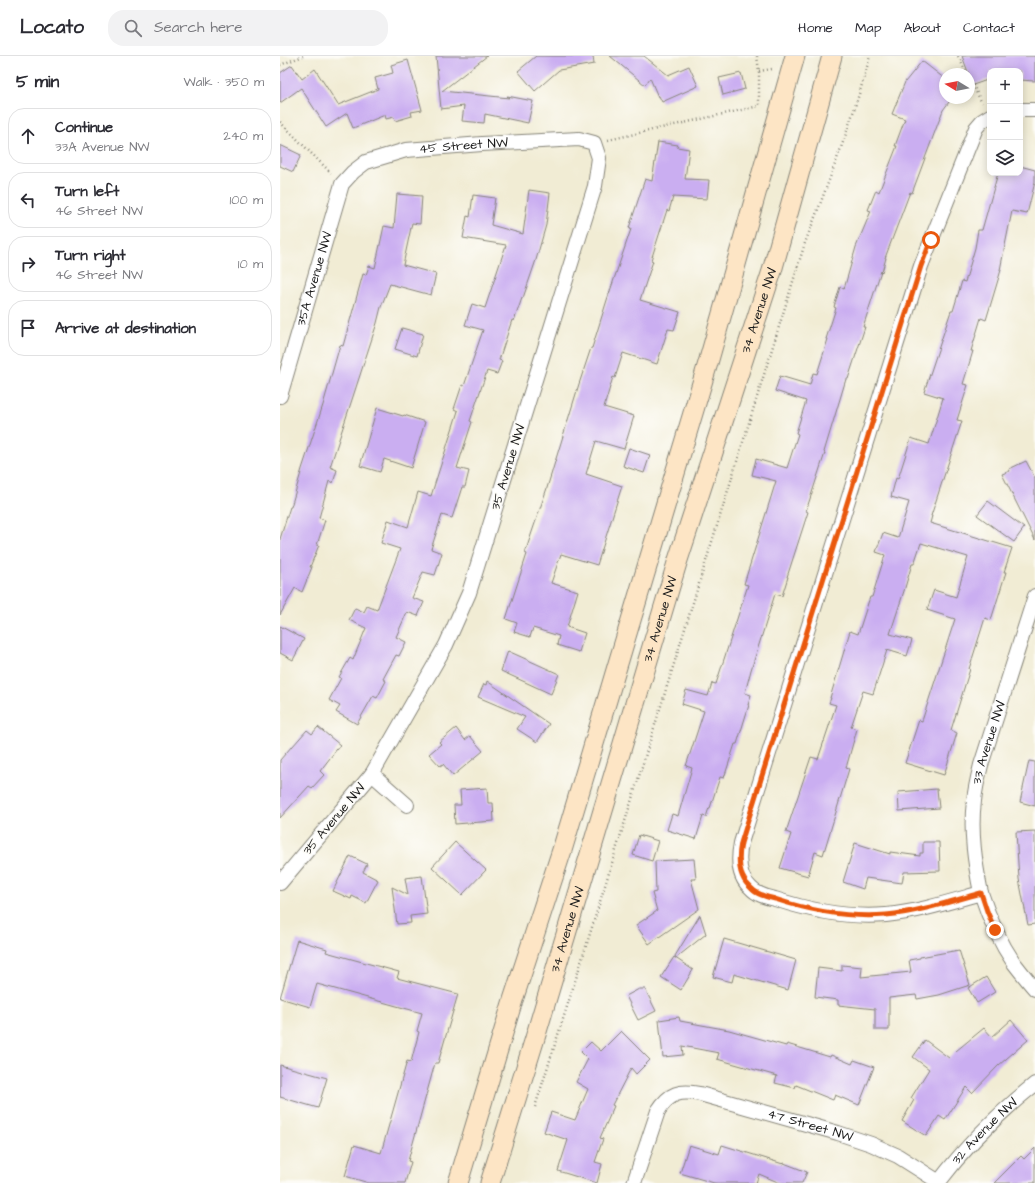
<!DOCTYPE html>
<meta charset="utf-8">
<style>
:root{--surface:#fff;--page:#f2f2f3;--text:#2b2b33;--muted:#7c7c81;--line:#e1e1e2}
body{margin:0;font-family:"Architects Daughter",sans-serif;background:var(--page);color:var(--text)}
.controls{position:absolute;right:12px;top:12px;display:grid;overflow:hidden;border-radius:8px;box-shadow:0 2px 10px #0003}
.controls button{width:36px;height:36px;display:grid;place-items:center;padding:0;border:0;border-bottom:1px solid var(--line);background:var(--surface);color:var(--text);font:20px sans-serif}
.compass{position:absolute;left:659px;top:12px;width:36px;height:36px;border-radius:50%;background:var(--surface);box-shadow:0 2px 10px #0003;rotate:280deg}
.stop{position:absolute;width:12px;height:12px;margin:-9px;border:3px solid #ea580c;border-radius:50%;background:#fff}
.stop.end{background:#ea580c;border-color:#fff;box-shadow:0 1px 4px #0008}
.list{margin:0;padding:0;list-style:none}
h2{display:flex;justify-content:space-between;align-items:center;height:52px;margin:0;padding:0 16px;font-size:17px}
h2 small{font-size:13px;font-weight:400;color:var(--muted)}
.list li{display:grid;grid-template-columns:26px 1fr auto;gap:12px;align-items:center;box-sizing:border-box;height:56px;margin:0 8px 8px;padding:0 8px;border:1px solid var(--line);border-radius:16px}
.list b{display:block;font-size:15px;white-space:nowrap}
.list p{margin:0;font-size:13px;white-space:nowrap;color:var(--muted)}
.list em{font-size:13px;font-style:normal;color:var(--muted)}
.icon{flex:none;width:22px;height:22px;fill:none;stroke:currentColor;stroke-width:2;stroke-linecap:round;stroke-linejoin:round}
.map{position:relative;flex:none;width:755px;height:1127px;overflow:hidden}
header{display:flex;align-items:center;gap:24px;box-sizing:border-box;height:56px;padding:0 20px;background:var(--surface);border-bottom:1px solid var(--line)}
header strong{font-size:19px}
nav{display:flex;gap:22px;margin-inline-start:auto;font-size:14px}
.search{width:280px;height:36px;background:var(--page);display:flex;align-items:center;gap:10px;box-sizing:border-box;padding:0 14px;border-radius:16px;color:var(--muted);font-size:15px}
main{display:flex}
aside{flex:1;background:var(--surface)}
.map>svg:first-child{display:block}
.building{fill:#caaef1}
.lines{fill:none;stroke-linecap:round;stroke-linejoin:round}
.minor-casing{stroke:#868478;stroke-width:16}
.secondary-casing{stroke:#868478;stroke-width:21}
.path{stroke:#868478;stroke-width:2.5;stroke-dasharray:1 3;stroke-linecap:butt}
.minor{stroke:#fff;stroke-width:14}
.secondary{stroke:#fde5c5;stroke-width:19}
.route{stroke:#ea580c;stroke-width:5}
.labels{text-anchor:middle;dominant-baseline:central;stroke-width:3;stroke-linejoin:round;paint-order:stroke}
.street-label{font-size:13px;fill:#1c1c1c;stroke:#fdfcf7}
</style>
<header>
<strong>Locato</strong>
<div class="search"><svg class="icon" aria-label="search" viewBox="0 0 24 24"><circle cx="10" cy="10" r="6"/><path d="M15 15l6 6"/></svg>Search here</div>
<nav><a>Home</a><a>Map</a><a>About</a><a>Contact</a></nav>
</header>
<main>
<aside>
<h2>5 min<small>Walk · 350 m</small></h2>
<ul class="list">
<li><svg class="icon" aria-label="ahead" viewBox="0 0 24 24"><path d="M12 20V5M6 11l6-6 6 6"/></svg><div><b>Continue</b><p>33A Avenue NW</p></div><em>240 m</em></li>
<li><svg class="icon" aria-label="left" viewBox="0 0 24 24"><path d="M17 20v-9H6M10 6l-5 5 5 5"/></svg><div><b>Turn left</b><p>46 Street NW</p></div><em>100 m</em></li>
<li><svg class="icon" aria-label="right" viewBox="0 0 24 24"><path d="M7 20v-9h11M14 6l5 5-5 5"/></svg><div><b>Turn right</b><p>46 Street NW</p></div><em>10 m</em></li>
<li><svg class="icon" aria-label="arrive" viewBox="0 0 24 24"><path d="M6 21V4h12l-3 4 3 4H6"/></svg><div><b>Arrive at destination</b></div></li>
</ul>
</aside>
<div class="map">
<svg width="755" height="1127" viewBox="0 0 755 1127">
<rect width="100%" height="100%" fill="#fdfcf7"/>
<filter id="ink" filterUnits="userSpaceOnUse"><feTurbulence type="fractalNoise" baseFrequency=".025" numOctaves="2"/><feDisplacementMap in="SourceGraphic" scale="8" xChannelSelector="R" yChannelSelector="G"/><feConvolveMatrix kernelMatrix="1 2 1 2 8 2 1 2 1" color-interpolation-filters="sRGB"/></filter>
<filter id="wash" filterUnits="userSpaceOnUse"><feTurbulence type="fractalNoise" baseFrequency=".012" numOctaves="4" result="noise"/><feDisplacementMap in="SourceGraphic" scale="16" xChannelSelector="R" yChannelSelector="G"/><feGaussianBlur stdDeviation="0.9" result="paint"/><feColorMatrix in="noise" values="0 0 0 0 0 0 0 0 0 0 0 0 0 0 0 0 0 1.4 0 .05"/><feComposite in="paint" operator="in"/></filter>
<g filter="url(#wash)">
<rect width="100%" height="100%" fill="#f1ecd4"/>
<g id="blocks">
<g class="building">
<polygon points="156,0 207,0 162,35 229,42 227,40 253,45 248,67 205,58 204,67 182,65 184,50 161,53"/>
<polygon points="256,0 313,0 314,8 279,14 255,35 238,15"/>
<polygon points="330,0 364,0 388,19 409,10 418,30 382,46 379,40 378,41 370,22 365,29"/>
<polygon points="682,0 755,0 755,25 740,24 740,15 710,15 710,23 693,29"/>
<polygon points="128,4 142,54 131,56 132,60 115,65 114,61 106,63 105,59 73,72 67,57 46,71 21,32 0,47 0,17 12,9 22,23 35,13 58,49 98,33 95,22 113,17 111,9"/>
<polygon points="642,5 665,23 665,42 672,42 663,54 632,137 630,136 605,202 606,202 602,216 601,215 583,271 585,271 568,323 566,323 544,396 545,397 526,455 528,456 507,521 508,521 502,540 495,538 471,614 465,637 471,639 468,649 469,649 457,688 455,688 444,722 440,721 430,752 429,752 426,761 423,760 416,783 387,774 392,758 398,760 412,712 406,710 424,655 402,648 406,634 428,640 432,627 436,628 468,529 464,528 496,425 472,419 476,403 507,412 518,378 516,377 526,345 495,335 500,320 530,329 533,317 537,318 548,283 546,283 556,252 554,251 560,231 564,233 576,191 591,155 588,154 596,134 599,136 617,90 615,90 625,63 612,58 625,26"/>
<polygon points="461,17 465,33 443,39 439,22"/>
<polygon points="378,86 398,89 397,91 409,93 405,123 429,124 427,143 393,141 389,155 387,154 371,204 373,205 360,244 400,256 394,274 388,273 377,308 343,297 335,322 333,321 324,351 354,360 344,393 316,385 306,418 342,430 317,509 281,498 271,527 298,535 287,571 305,577 299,596 277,589 279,580 253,572 250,581 234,576 237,567 226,563 247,498 245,497 252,476 267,432 299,328 311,292 312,292 327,244 351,173 349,172 365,123 372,125"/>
<polygon points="0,89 21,99 13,116 0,110"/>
<polygon points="740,110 755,114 755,126 747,158 732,155 720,214 721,214 706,264 701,262 691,295 693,295 683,328 688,329 677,364 682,365 651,460 652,460 650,467 732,492 724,516 726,516 711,564 705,562 689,613 690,613 671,674 677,677 664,719 625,707 639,664 642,665 675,563 647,554 654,534 676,541 688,501 641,487 634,508 632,508 624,535 610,578 632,584 627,600 607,594 593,638 583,635 571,671 577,673 566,712 569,713 543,799 535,796 528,820 500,812 511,778 506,776 531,701 538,703 556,649 549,647 551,642 550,642 570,575 578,578 590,541 592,541 605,499 596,496 603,477 618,482 629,446 611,441 616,422 618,423 631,382 649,388 663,342 644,336 671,255 673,255 682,225 685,226 695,192 698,174 702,174 718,117 740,117"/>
<polygon points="249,134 270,137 266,169 256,204 243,242 242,242 234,265 232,264 219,304 222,305 217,318 207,315 190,365 192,366 177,412 189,415 185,431 182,431 172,462 162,459 151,493 162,497 155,519 143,516 132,542 144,546 138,560 127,556 116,581 126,586 119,600 116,599 103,623 106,625 97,642 93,640 77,668 56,656 60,650 49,644 61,622 59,621 70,602 73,604 86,572 69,564 75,552 84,556 87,550 97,554 120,493 101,487 108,464 128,471 138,436 151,440 178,355 174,353 182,329 184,330 203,274 185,269 192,248 205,252 226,189 183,182 187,160 190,161 193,139 215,142 211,169 243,178"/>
<polygon points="117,138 142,140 140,168 132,167 123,209 156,218 151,239 110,228 101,251 97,267 50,411 57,414 53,427 49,425 39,462 45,464 37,489 39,489 30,511 32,511 22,536 15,532 0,559 0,483 10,451 11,451 22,413 43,349 60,289 63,290 83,218 86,219 89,210 95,212 104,170 114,172"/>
<polygon points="122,272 143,278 137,300 115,293"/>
<polygon points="97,352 123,360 124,359 145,366 131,412 104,403 100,416 80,410"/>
<polygon points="349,392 370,399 364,417 343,410"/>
<polygon points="746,405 755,422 755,484 722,418 730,415 729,413"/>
<polygon points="708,445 744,472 734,486 697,459"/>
<polygon points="0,570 24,583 13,604 0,597"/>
<polygon points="228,595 279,618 271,638 221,615"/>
<polygon points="207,625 269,668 257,686 237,673 245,661 198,641 204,628 206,629"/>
<polygon points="38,671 60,689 40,715 44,719 32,732 29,730 0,762 0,704 12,690 12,691 27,674 32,678"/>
<polygon points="176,672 185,684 190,680 203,695 173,720 163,708 160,710 149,698 161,688 159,686"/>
<polygon points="749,705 755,706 755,750 740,746"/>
<polygon points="207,732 208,747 213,747 214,765 175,768 174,749 181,749 180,734"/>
<polygon points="657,733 659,752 619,755 618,736"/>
<polygon points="755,775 755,868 748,869 739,823 736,776"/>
<polygon points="359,779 378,785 372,805 353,799"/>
<polygon points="175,786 206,814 182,839 152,811"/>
<polygon points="643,786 659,786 660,815 624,816 622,827 586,822 583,833 563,826 575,787 610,798 610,796 640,800 640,797 643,797"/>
<polygon points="70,800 87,808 83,816 98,824 86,847 72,840 71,843 53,835"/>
<polygon points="414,803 416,823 411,823 419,853 369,888 356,869 377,855 372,837 376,836 375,805"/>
<polygon points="142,820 147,858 130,860 131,867 117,868 112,831 128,839 125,822"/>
<polygon points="420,859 426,878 396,902 395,900"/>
<polygon points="444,883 516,904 508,934 454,918 452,926 433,921"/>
<polygon points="17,884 47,893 46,896 119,916 117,922 178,938 158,1007 155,1007 128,1105 131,1106 125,1127 89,1127 65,1120 74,1089 101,1097 127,1005 131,1006 139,976 137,975 142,957 37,928 30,951 0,942"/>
<polygon points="679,894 690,929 659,939 637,943 636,939 609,942 609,974 595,974 595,953 558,949 558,944 535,941 538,912 562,915 562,909 582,911 581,921 631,916 629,904 640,902 640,901"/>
<polygon points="394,901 413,914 401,934 381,921"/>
<polygon points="706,921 715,936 697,947 688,932"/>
<polygon points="359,933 365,933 376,955 358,964 346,940"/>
<polygon points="399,961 400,965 449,974 506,990 507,988 550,1001 551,999 572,1008 574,1004 594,1011 579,1049 555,1039 553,1044 516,1029 515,1032 495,1027 497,1020 437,1003 439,997 402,990 403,999 383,1001 379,964"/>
<polygon points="731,964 748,984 719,1009 692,1037 686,1031 665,1064 659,1060 646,1080 622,1065 634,1044 631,1042 649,1013 633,1001 645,984 669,1002 676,995 704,972 712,981"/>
<polygon points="341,975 370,1004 356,1018 351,1012 332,1049 334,1050 320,1082 323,1083 315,1106 322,1108 317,1127 278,1115 288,1084 264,1076 271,1056 295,1064 308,1033 296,1026 308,1003 301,996 311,986 321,995"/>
<polygon points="0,1009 47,1022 38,1052 0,1041"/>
<polygon points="409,1089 439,1098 442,1089 503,1108 504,1107 527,1116 522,1127 500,1127 479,1118 476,1127 434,1127 400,1117"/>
<polygon points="755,1092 755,1127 714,1127 741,1100 744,1103"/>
</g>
</g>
</g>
<g filter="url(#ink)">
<use href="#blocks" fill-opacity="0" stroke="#868478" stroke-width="1"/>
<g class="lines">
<g class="minor-casing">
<g id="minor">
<polyline points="740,54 755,54"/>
<path d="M710 60 702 65 696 72 641 210 461 787C458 802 458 821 471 832 477 839 487 841 495 843 531 855 568 862 606 859 638 856 669 846 701 837 709 862 719 885 734 907 741 916 748 925 755 933"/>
<path id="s1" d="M0 340 62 128 73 116 86 106 126 94 202 88 299 83 314 87 319 102 315 130 189 537 166 589 92 718 0 827"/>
<polyline points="92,718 127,749"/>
<path id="s2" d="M701 837C695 807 690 776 694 745 695 733 698 721 701 709L755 540"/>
<path id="s3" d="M354 1127 378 1055C389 1037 400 1034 420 1038L558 1077 591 1088 618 1100 659 1126"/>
<path id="s4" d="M658 1127C686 1090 719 1057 755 1028"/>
</g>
</g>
<g class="secondary-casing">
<g id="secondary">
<polyline points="178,1127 233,944 283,791 428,307 515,0"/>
<path id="s5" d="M210 1127 255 982 397 507 492 215 552 0"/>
</g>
</g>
<g class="path">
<polyline points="678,0 687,18"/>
<polyline points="0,9 23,0"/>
<polyline points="479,15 492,13 492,12"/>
<polyline points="689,22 702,47"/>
<polyline points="0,66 51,117"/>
<polyline points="328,84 479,50 479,15 477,0"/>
<path d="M255 1051 299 913 525 187C549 125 573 64 590 0"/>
</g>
<use href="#minor" class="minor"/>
<use href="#secondary" class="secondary"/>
</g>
</g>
<g class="lines" filter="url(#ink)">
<path class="route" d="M651 184 641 210 461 787C458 802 458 821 471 832 477 839 487 841 495 843 531 855 568 862 606 859 638 856 669 846 701 837L707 855 715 874"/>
</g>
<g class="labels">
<g class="street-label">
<text stroke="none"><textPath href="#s1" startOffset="353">45 Street NW</textPath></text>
<text stroke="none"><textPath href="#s1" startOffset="122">35A Avenue NW</textPath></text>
<text stroke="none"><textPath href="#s5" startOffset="913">34 Avenue NW</textPath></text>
<text transform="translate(228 411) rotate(-73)">35 Avenue NW</text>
<text stroke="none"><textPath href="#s5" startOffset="589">34 Avenue NW</textPath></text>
<text stroke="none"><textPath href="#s2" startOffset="153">33 Avenue NW</textPath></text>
<text transform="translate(54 763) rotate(-50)">35 Avenue NW</text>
<text stroke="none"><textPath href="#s5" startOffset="265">34 Avenue NW</textPath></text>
<text stroke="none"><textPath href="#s3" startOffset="240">47 Street NW</textPath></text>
<text stroke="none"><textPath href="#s4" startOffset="70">32 Avenue NW</textPath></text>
</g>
</g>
</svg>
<div class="controls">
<button>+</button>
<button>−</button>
<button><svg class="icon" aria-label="layers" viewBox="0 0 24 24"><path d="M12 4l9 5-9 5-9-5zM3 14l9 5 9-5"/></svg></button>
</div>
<svg class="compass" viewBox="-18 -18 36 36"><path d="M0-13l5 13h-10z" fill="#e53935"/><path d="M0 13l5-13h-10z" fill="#7c7c81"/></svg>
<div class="stop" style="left:651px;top:184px"></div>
<div class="stop end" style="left:715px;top:874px"></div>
</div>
</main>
